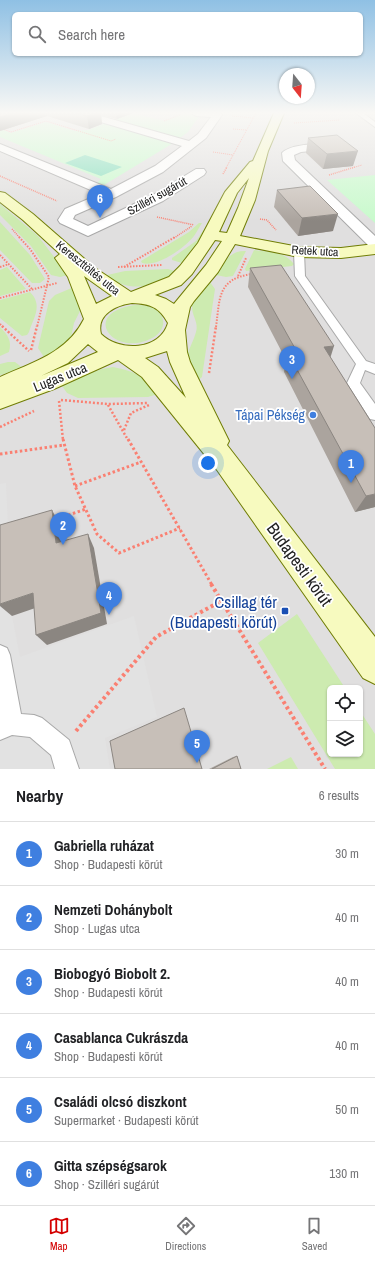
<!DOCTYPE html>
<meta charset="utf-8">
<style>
:root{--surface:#fff;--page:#f2f2f2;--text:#202124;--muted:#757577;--line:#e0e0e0;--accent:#d40000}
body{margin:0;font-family:"Archivo Narrow",sans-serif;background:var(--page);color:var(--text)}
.controls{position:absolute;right:12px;bottom:12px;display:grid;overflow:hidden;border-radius:6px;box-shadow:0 1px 3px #0004}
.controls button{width:36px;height:36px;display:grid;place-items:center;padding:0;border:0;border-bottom:1px solid var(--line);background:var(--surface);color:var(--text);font:20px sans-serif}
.compass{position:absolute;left:279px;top:68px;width:36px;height:36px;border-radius:50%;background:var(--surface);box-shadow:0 1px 3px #0004;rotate:163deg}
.you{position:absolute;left:208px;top:463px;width:14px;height:14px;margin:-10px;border:3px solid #fff;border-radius:50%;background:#1a73e8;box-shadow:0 0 0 6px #1a73e833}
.badge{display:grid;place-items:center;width:26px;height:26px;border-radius:50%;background:var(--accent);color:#fff;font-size:13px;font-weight:700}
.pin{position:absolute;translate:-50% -33px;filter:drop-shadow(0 1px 2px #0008)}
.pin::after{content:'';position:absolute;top:21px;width:14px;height:12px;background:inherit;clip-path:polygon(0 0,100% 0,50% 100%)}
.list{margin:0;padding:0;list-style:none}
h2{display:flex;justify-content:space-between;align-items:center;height:52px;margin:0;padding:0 16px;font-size:17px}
h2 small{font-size:13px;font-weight:400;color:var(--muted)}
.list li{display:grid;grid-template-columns:26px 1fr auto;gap:12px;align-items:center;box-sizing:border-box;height:64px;padding:0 16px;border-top:1px solid var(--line)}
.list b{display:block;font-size:15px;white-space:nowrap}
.list p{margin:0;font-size:13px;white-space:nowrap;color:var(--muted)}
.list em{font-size:13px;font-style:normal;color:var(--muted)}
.icon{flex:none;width:22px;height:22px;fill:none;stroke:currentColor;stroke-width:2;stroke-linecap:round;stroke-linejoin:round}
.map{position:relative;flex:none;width:375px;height:769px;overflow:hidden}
.search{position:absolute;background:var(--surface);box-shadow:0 1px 3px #0004;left:12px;right:12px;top:12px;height:44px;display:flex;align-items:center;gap:10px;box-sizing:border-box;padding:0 14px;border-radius:6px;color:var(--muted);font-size:15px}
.sheet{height:436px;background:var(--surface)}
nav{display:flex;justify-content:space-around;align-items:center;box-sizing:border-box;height:56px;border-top:1px solid var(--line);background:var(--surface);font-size:11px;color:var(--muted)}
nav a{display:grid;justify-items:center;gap:2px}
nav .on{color:var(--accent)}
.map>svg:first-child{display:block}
.residential{fill:#e0dfdf;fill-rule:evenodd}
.grass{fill:#cdebb0}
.park{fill:#c8facc}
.pitch{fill:#88e0be}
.parking{fill:#e2e2e2}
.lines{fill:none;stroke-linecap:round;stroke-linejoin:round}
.lane-casing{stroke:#a9a9a9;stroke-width:2}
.street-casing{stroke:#a9a9a9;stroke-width:2}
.secondary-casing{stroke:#707d05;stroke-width:2}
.path-far5{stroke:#fa8072;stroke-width:1;stroke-dasharray:1 1;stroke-linecap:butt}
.path-far4{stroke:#fa8072;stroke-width:1.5;stroke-dasharray:1 1;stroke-linecap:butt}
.path-far3{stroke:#fa8072;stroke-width:2;stroke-dasharray:1.5 1.5;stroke-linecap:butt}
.path-far2{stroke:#fa8072;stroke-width:2.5;stroke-dasharray:2 2;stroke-linecap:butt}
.path-far1{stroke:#fa8072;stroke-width:3;stroke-dasharray:2.5 2.5;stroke-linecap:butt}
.path{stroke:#fa8072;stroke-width:4;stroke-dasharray:3 3;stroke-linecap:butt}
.lane{fill:#fff;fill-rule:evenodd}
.street{fill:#fff;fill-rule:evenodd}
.secondary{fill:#f7fabf;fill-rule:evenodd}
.wall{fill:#aba49e}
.shaded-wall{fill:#8b8681}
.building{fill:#c7bfb8;stroke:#8b8681}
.shop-dot{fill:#3f7fe0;stroke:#fff;stroke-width:1.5}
.transit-dot{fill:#1a4fb4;stroke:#fff;stroke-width:1.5}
.labels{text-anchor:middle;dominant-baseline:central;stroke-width:3.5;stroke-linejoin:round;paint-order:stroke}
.far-street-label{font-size:12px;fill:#222;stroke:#fff}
.street-label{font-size:14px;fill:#222;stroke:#fff}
.shop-label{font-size:14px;fill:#366cbe;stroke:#fff;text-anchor:end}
.near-street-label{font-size:17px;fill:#222;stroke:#fff}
.near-transit-label{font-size:17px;fill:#164399;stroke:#fff;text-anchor:end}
</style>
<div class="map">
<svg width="375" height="769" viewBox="0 0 375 769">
<rect width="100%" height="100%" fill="#f2efe9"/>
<path class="residential" d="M0 113H375V769H0ZM330 688H360V754H330Z"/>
<g class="grass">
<polygon points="0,204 38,236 68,275 60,277 51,275 31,246 0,215"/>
<polygon points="0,222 30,255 45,279 40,283 32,283 0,250"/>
<path d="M199 223H202C199 227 197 232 194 236 185 248 156 268 142 263L141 261 189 232Z"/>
<polygon points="207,225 203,236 185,264 172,260 172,258 196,241"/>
<path d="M254 250C268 252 284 251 294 264L292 266 246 271 245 269Z"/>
<path d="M246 251 233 276 226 277 216 275C223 263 230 250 246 251Z"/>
<polygon points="7,267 26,289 0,296 0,270"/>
<path d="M168 269 178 272C148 288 135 293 103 276L125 271Z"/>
<path d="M210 282 215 289 202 377 197 381 187 356C189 348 194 340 196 332 199 323 192 316 192 307 192 299 202 284 210 282Z"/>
<polygon points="74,287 81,304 80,311 74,323 70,342 46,360 38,348 49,301 55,295"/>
<path d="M30 292C43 305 34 317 29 332L27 335 22 336 0 318V300Z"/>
<path d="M135 305C141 305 147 305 153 308 166 314 167 329 154 337 115 360 78 313 135 305Z"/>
<path d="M0 327C8 335 12 341 9 352L0 356Z"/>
<polygon points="8,362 15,362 23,368 0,375 0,364"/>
<path d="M113 367C137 372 143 376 158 394L148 397 78 398 67 393 60 383 102 369Z"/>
<polygon points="297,614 345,688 330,688 330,754 360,754 360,711 375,734 375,769 335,769 258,643"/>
<polygon points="291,757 298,769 267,769"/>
</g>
<g class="park">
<polygon points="132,113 165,121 185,113 200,115 188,132 170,145 104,185 97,183 101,179 0,137 0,129 11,133 46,122 75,131 88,130"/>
<polygon points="375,175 375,223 327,180"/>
</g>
<polygon class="pitch" points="85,155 122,167 101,176 65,163"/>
<polygon class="parking" points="6,483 12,616 20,657 134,616 157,717 105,738 110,769 0,769 0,484"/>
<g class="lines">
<g class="lane-casing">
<g id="lane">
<polygon points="356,113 363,113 375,122 375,127"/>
<polygon points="299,249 304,252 305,276 366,361 375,364 375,374 365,370 360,383 375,404 375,420 370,419 347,383 356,364 295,276 294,252"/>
<polygon points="0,645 7,648 10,655 21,714 34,715 42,718 69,740 79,769 55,769 51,755 30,737 12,735 0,740"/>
</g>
</g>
<g class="street-casing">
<g id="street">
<polygon points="75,113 90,113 189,141 198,134 211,117 196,116 191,113 220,113 222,115 206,138 163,172 116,197 75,215 73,219 88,226 153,195 196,169 204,169 206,172 204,175 163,201 88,236 60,223 58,220 65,209 100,194 0,151 0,144 111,189 155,166 182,146 77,115"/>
<path d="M336 143 341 146 340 148 301 152 294 155 295 160 375 236V249L370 247 283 161 282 153C291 143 323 144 336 143Z"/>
</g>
</g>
<g class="secondary-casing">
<path id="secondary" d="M274 113H284L268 151 255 200 240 236 299 247 341 248 375 244V254L341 258 299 257 235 244 218 272 194 301 190 307 185 330 187 352 190 362 229 441 227 445 375 637V684L363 678 217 470 142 377 118 360 54 389 0 409V377C33 362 67 353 84 319L68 277 55 258 60 254 23 220 0 202V192L5 193 33 214 95 268 131 292 169 277 180 266 198 243 225 192 250 162 253 161ZM249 178 238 208 227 233 219 232 237 193ZM215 240 222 241 206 265 174 304 166 299 155 295 181 285 192 274ZM84 276 112 296 96 304ZM132 303C151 304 159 307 168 323 160 351 119 352 101 334 96 314 117 305 132 303ZM88 344 98 352 41 376 68 363ZM167 351 170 362 186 398 158 367 145 358Z"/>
</g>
<g class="path-far5">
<polyline points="232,116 253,118"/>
<polyline points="164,121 180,115"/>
<polyline points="294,123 340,120"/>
<polyline points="0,128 11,132 46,121 111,141 116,139"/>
<polyline points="233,129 246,130"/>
<polyline points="213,152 233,155"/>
<polyline points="226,168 256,113"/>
<polyline points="352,168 362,165"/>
</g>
<g class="path-far4">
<polyline points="223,174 227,167"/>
<polyline points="329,175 355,167"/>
<polyline points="0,176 57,201"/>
<polyline points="157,217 194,225"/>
<polyline points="260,219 267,220 276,230"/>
<polyline points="12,229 20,238"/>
<polyline points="174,238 192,226"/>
</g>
<g class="path-far3">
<polyline points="19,237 30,249 49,277 37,327"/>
<polyline points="0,255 32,289"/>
<polyline points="0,267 9,264"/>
<polyline points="118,267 162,265"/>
<polyline points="124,267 175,237"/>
<polyline points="238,276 246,258"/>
<polyline points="0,298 57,283"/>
<polyline points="0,324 3,327"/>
<path d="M216 327C220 298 217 279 252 274"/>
</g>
<g class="path-far2">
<polyline points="2,326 29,351"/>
<polyline points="31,350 37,326"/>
<polyline points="209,373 216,326"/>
<polyline points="61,400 108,404 148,403"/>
<polyline points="59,401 63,440"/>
<polyline points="108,405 128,440"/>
<polyline points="0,427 34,411"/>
<polyline points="124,430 131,413 149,405"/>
</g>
<g class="path-far1">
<polyline points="63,439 75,486 97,534 119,553 180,528"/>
<polyline points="128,439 212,585"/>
<polyline points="0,454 64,445"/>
<polyline points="75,486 141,462"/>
<polyline points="54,520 86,509"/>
</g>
<g class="path">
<polyline points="211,584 325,769"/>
<polyline points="76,731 156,637 221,601"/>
</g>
<use href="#lane" class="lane"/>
<use href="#street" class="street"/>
<use href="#secondary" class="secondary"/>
</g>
<g class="wall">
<polygon points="13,113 133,113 117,119 101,115 102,124 89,129 47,116 0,131 0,117"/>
<polygon points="308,138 353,166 323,169 306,153"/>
<polygon points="277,190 333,231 298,236 274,207"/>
<polygon points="250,268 330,357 375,507 355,512 284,372 286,360 248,287"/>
<polygon points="237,756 241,769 209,769 233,757"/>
</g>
<g class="shaded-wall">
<polygon points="13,113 47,113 47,116 0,131 0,117"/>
<polygon points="95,113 101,113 102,124 89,129 87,116"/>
<polygon points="116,113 133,113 117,119"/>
<polygon points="358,151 353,166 323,169 327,154"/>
<polygon points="338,214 333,231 298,236 302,218"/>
<polygon points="334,346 328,365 324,347"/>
<polygon points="375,494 375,507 355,512 366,496"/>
<polygon points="52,510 60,525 64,558 56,543"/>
<polygon points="88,534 94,548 107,624 47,645 36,635"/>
<polygon points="33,593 44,605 12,616 0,606 0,604"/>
</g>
<g class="building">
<polygon points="0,113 13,113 0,117"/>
<polygon points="77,113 95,113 87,116"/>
<polygon points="337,135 358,151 327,154 308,138"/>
<polygon points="310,186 338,214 302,218 277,190"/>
<polygon points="281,265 334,346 324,347 375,428 375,494 366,496 288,353 297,352 250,268"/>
<polygon points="52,510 56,543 88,534 101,613 36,635 33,593 0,604 0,525"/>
<polygon points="184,708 202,769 115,769 110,741"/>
<polygon points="237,756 241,769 212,769"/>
</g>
<linearGradient id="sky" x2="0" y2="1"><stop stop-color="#8fc0e4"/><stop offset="0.51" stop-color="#f9f8f5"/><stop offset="1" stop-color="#f9f8f5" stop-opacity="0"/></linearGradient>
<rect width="375" height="221" fill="url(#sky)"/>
<circle class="shop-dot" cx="313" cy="415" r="4"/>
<rect class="transit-dot" x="281" y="607" width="8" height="8" rx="2"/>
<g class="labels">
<g class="far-street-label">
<text transform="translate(157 196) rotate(-29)">Szilléri sugárút</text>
<text transform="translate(315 251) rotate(3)">Retek utca</text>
<text transform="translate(88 268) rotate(39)">Kereszttöltés utca</text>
</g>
<g class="street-label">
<text transform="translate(60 377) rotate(-22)">Lugas utca</text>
</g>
<g class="shop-label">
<text x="305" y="415">Tápai Pékség</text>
</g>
<g class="near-street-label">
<text transform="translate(300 564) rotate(54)">Budapesti körút</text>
</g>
<g class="near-transit-label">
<text x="277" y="601">Csillag tér<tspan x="277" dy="20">(Budapesti körút)</tspan></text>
</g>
</g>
</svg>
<div class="controls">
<button><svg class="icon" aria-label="locate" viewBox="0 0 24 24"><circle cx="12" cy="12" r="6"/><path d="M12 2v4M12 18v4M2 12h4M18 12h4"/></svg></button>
<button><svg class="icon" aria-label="layers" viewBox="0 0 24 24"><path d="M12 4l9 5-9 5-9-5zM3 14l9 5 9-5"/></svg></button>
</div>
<svg class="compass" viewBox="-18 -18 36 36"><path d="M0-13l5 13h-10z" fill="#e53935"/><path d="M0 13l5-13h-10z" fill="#757577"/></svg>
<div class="you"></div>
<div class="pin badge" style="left:351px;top:483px;background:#3f7fe0">1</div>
<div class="pin badge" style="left:63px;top:545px;background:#3f7fe0">2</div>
<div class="pin badge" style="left:292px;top:379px;background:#3f7fe0">3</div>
<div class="pin badge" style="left:109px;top:615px;background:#3f7fe0">4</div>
<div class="pin badge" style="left:197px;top:763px;background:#3f7fe0">5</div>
<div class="pin badge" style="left:100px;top:218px;background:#3f7fe0">6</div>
<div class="search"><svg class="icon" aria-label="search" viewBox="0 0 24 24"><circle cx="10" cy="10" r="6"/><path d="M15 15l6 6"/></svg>Search here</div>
</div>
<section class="sheet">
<h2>Nearby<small>6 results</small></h2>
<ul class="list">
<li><span class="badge" style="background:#3f7fe0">1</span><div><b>Gabriella ruházat</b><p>Shop · Budapesti körút</p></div><em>30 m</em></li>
<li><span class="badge" style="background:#3f7fe0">2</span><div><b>Nemzeti Dohánybolt</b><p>Shop · Lugas utca</p></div><em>40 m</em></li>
<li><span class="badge" style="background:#3f7fe0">3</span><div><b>Biobogyó Biobolt 2.</b><p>Shop · Budapesti körút</p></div><em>40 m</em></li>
<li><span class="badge" style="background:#3f7fe0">4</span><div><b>Casablanca Cukrászda</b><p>Shop · Budapesti körút</p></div><em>40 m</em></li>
<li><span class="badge" style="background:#3f7fe0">5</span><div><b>Családi olcsó diszkont</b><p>Supermarket · Budapesti körút</p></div><em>50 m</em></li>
<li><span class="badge" style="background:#3f7fe0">6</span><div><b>Gitta szépségsarok</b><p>Shop · Szilléri sugárút</p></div><em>130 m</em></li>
</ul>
</section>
<nav>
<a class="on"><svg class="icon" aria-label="map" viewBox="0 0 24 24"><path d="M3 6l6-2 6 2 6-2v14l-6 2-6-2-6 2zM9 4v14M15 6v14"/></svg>Map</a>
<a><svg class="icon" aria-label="directions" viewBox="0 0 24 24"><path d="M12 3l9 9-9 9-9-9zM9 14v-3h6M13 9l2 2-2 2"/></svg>Directions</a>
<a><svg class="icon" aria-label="saved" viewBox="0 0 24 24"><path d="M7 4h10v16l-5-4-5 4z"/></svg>Saved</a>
</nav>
